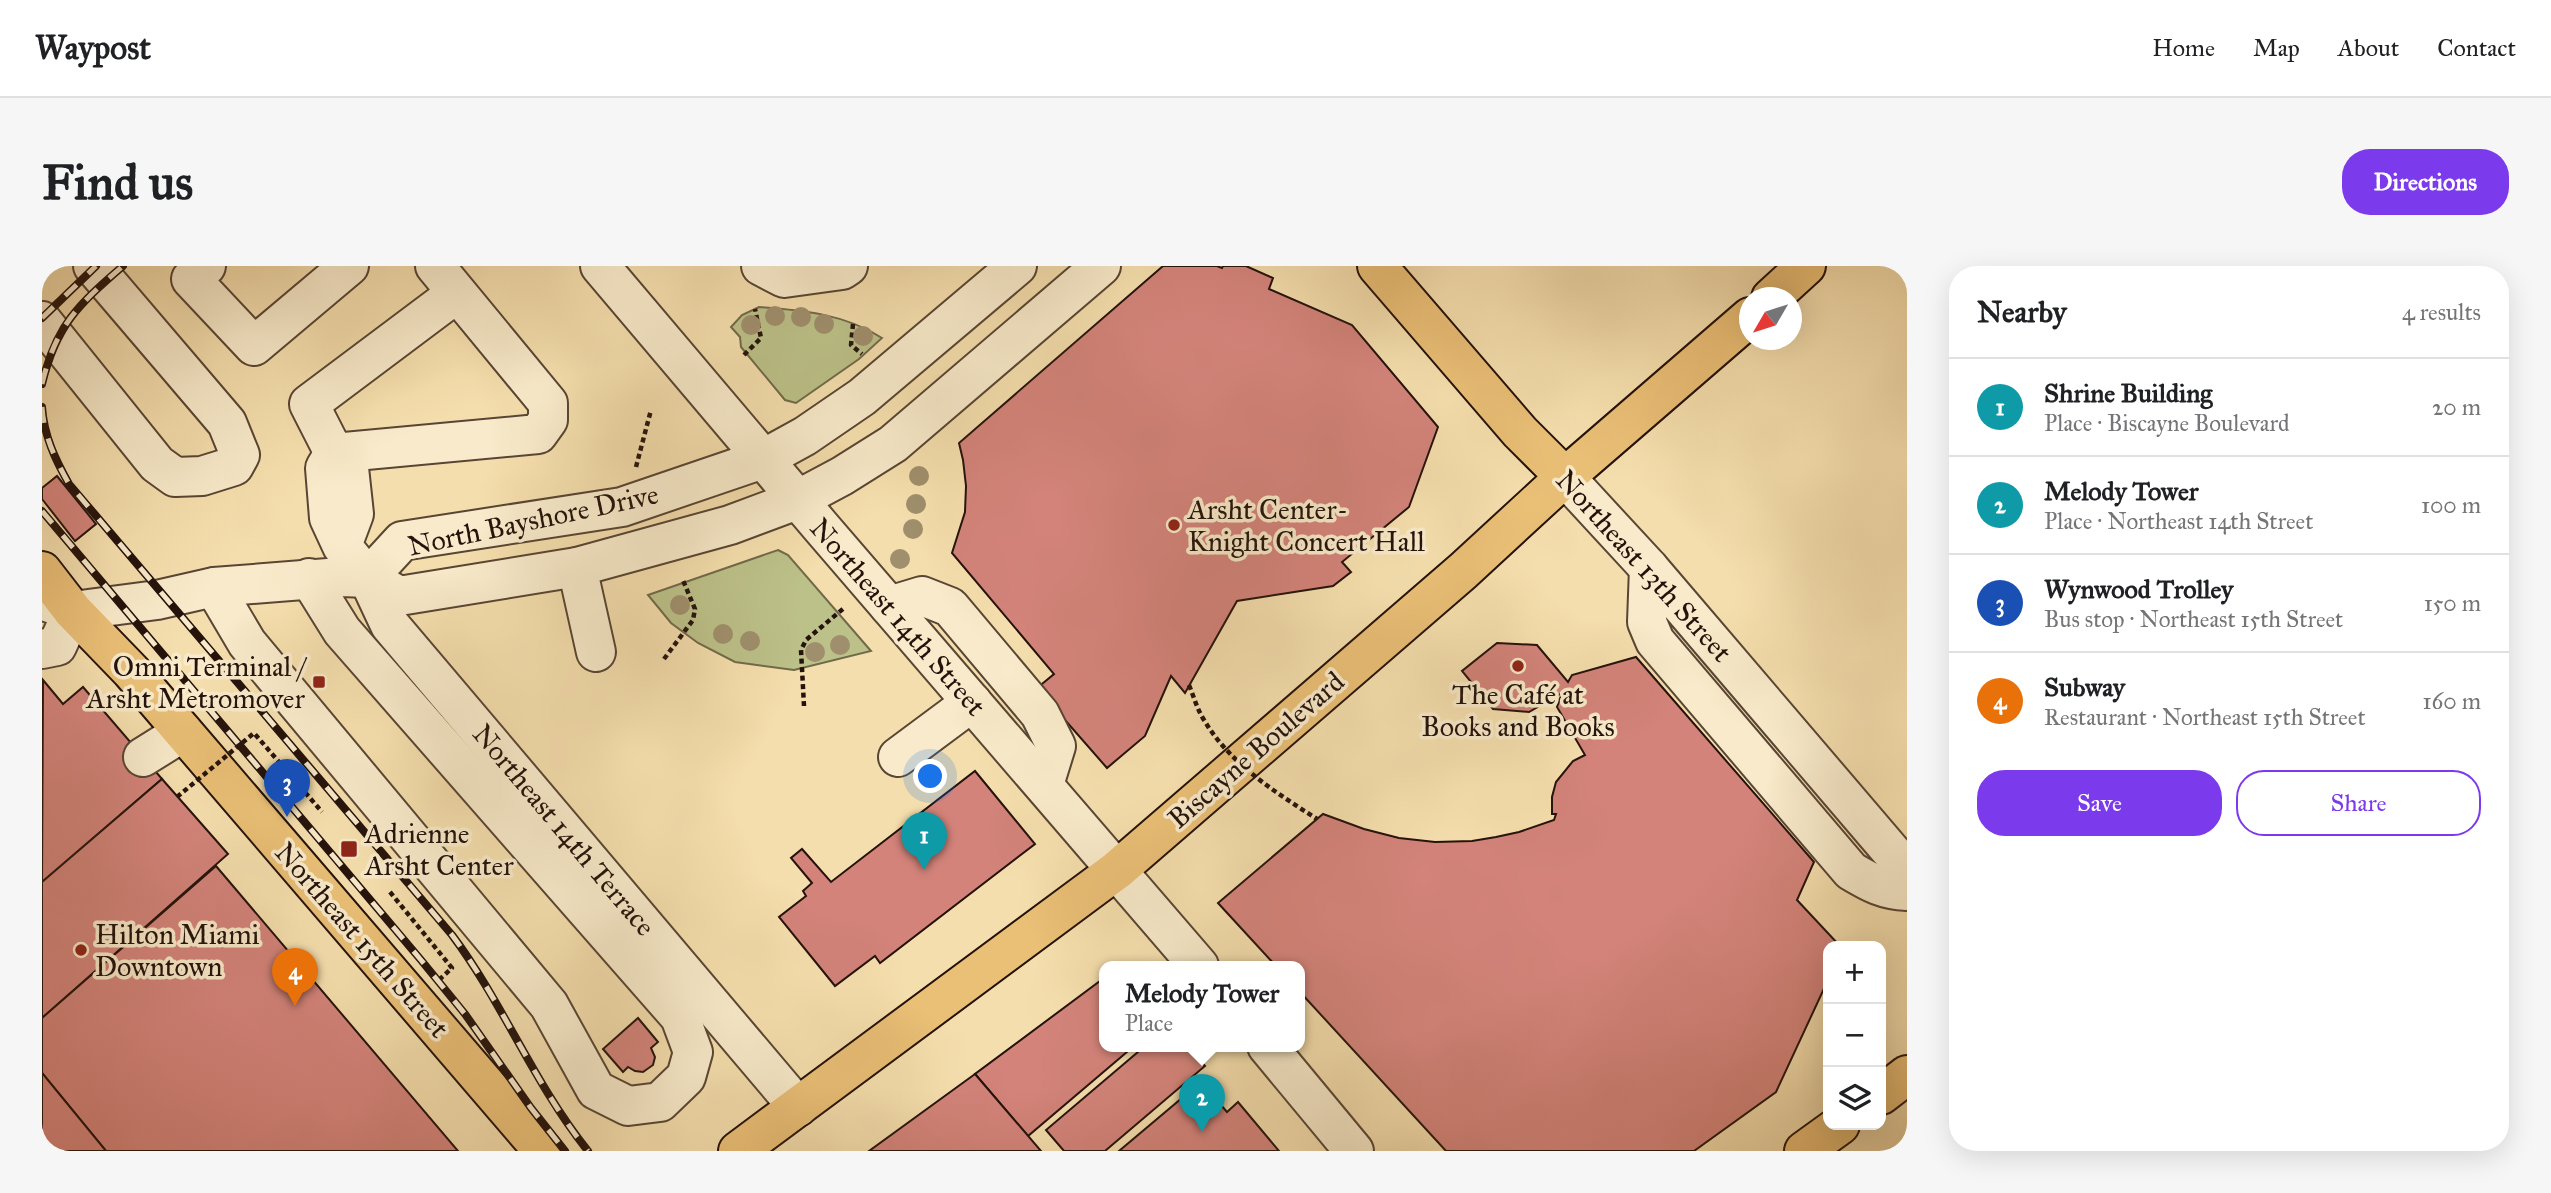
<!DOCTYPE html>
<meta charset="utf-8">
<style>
:root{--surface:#fff;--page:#f6f6f6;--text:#202124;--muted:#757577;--line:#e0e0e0;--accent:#7c3aed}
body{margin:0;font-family:"IM FELL Great Primer",serif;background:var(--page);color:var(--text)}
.controls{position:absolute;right:21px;bottom:21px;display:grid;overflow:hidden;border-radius:14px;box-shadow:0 7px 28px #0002}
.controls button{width:63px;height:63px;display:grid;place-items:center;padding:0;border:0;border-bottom:2px solid var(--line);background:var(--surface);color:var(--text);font:35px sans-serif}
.compass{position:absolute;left:1697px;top:21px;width:63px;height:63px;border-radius:50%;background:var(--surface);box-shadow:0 7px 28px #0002;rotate:231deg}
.you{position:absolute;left:889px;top:511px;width:24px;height:24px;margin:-18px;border:5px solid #fff;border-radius:50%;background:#1a73e8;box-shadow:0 0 0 10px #1a73e833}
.badge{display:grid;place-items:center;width:46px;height:46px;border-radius:50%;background:var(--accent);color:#fff;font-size:23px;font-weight:700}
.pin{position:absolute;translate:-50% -58px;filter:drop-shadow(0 2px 4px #0008)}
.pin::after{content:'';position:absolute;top:37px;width:24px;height:21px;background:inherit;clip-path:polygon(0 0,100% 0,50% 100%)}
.popup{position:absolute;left:1057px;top:695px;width:206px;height:91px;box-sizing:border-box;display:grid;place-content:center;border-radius:14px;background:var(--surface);filter:drop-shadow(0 2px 5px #0005);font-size:23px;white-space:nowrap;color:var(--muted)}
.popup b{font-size:26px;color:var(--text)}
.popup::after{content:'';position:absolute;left:50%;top:100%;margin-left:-14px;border:14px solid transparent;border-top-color:var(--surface)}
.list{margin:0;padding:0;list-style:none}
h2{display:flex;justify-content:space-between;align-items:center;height:91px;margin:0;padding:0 28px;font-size:30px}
h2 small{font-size:23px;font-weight:400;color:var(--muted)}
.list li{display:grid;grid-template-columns:46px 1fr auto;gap:21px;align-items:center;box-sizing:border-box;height:98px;padding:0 28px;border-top:2px solid var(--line)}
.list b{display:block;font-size:26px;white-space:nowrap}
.list p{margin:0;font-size:23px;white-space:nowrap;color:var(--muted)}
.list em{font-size:23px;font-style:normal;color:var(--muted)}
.actions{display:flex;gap:14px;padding:21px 28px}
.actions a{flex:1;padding:16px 0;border:2px solid var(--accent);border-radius:28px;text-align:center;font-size:24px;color:var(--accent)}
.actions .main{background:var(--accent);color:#fff}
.icon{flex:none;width:38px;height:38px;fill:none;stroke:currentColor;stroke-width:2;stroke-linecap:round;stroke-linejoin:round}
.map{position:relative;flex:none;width:1865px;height:885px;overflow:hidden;border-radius:28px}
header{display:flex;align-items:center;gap:42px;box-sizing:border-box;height:98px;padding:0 35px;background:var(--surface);border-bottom:2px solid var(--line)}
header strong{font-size:33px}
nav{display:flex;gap:38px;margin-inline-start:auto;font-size:24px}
.intro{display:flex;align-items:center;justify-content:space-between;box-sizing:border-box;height:168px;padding:0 42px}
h1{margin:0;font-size:49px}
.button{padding:18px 32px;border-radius:28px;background:var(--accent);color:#fff;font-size:24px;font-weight:700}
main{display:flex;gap:42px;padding:0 42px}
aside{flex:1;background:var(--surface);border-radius:28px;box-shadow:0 7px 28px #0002}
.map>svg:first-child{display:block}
.green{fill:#bcc189;stroke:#706a4a;stroke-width:2}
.building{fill:#d3837a;stroke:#24120b;stroke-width:2}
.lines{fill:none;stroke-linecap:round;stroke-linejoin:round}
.minor-casing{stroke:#584534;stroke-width:42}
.major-casing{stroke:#24120b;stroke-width:42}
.path{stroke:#24120b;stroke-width:4.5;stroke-dasharray:5 3.5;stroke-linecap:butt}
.minor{stroke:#f8eaca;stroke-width:38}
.major{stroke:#eabf76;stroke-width:38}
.rail-casing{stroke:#24120b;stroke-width:8}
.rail{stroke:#f8eaca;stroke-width:5;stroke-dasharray:16;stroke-linecap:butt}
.path-bridge{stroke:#24120b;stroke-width:4.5;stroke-dasharray:5 3.5;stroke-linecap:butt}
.tree{fill:#9f8f6c}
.poi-dot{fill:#8f2418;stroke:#f8eaca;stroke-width:2.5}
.labels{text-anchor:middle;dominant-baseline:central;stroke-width:7;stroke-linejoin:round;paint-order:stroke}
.poi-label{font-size:28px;fill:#24120b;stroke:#f8eaca;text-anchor:start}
.street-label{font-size:28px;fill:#24120b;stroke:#f8eaca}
</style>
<header>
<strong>Waypost</strong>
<nav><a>Home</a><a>Map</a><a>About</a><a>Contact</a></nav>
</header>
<div class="intro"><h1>Find us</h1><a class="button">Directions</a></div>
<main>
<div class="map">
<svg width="1865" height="885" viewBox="0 0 1865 885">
<rect width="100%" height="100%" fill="#f5dead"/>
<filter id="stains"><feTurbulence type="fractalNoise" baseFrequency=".00286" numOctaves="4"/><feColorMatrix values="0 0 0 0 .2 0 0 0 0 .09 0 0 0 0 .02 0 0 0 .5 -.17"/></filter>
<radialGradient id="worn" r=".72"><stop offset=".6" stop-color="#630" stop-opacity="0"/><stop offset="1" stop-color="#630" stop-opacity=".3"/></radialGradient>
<g class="green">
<path d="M717 41C760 44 803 48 840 72L817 93 754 137 743 134 699 81 698 71 689 61 700 49Z"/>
<polygon points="736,284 746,289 829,385 752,404 693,396 656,377 629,357 606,329"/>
</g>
<g class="building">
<polygon points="1121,0 1175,0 1180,2 1181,0 1204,0 1231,12 1227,23 1310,59 1396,161 1367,241 1300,296 1309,306 1291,320 1195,335 1143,427 1129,410 1103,470 1065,502 995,422 1012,408 910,287 923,246 924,220 921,194 917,177"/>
<polygon points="15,210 54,258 33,275 0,233 0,222"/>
<polygon points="1455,377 1495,379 1526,416 1530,409 1594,391 1772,596 1755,634 1798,680 1786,680 1786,714 1734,826 1652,885 1404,885 1258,726 1258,700 1234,700 1176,637 1281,548 1322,563 1357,572 1393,576 1430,575 1454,571 1477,566 1512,554 1514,548 1510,548 1510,531 1514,516 1531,495 1543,489 1515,441 1520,427 1487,446 1451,443 1420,405"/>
<polygon points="1,414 21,438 41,421 120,513 0,616"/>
<polygon points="933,505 993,578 838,697 833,690 793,720 737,651 764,630 761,625 770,617 749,592 760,583 789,616"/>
<polygon points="120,513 186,588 0,752 0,616"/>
<polygon points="174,600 416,885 64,885 0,807 0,752"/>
<polygon points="1062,712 1062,780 1092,780 986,870 933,808"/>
<polygon points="596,752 616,776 609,782 613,791 611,799 601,806 593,805 586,801 581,806 561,783"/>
<polygon points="1103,780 1160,780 1163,784 1155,791 1163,800 1063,885 1022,885 1004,864"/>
<polygon points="0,807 64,885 0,885"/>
<polygon points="933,808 999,885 827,885"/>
<polygon points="1159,816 1185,846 1196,836 1237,885 1077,885"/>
</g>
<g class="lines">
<g class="minor-casing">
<g id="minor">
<polyline points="164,0 149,13 212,80 307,0"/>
<polyline points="393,0 506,137 506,154 496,168 292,187 267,138 415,27"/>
<polyline points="558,0 779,261 1157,700"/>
<polyline points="719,0 742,12 800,4 806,0"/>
<polyline points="0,55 115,198 133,211 160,210 192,200 198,189 185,157 51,0"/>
<polyline points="1523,211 1607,302 1865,604"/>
<polyline points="300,280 312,248 307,202 292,187 283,202 287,252 300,280 326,312 348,359 756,841"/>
<polyline points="535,301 554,386"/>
<path d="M1607 302 1605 356 1613 375 1809 605C1829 617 1842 624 1865 625"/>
<polyline points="326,312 360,275 580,241 721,193 763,170 820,131 975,0"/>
<polyline points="172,321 205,377 507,739 554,824 586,840 618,836 644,811 651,786 638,751 300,365 267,312"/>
<polyline points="5,336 31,345 115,334 172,321 299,311 326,312 357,330 535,301 688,259 755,234 800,210 851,178 1059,0"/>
<polyline points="847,340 880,330 908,341 998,448 1014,480 1002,519"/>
<polyline points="0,383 15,380 31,345"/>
<polyline points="101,491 141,466"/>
<polyline points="856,491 930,436"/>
<polyline points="1225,780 1312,885"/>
</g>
</g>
<g class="major-casing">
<g id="major">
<polyline points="1335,0 1478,166 1523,211"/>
<polyline points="1729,32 1764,0"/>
<polyline points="0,305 31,345 89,405 501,885"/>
<polyline points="1839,829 1865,809"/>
<polyline points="696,885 1075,604 1421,305 1523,211 1708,51"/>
<polyline points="1762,885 1798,859"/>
</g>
</g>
<g class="path">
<polyline points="811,58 809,79 820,88"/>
<polyline points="702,89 719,72 713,43"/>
<polyline points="594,201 609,144"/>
<polyline points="622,393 651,354 653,343 640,312"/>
<polyline points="762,440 759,384 764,374 802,342"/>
<polyline points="348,626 410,702 398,713"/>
</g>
<use href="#minor" class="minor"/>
<use href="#major" class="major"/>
<g class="rail-casing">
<g id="rail">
<polyline points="0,52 54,0"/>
<path d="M0 118C14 59 36 39 81 0"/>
<path d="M0 141C2 170 13 193 27 218L410 669C461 737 492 818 546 885"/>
<polyline points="0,245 379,694 423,748 489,842 523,885"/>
</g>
</g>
<use href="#rail" class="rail"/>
<g class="path-bridge">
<path d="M1147 419C1152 431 1155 443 1162 454 1188 498 1233 526 1275 553"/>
<polyline points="135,531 212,467 280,546"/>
</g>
</g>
<g class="tree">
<circle cx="733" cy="50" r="10"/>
<circle cx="759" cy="51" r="10"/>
<circle cx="782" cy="58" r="10"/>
<circle cx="709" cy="59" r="10"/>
<circle cx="821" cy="70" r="10"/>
<circle cx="877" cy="210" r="10"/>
<circle cx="874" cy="238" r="10"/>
<circle cx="871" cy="263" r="10"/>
<circle cx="858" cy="293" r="10"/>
<circle cx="638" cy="339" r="10"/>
<circle cx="681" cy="368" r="10"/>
<circle cx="708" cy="375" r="10"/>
<circle cx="798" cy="379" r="10"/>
<circle cx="773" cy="386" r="10"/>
</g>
<g class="poi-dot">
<circle cx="1132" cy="259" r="7"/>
<circle cx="1476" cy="400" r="7"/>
<rect x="270" y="409" width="14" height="14" rx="3.5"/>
<rect x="298" y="574" width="18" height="18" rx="3.5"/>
<circle cx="39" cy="684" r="7"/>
</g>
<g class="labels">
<g class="poi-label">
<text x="1146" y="243">Arsht Center-<tspan x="1146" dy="32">Knight Concert Hall</tspan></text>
<text x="263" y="400" text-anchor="end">Omni Terminal /<tspan x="263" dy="32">Arsht Metromover</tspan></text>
<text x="1476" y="428" text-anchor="middle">The Café at<tspan x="1476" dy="32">Books and Books</tspan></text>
<text x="323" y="567">Adrienne<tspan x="323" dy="32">Arsht Center</tspan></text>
<text x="53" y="668">Hilton Miami<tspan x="53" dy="32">Downtown</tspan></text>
</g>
<g class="street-label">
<text transform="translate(491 254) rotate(-12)">North Bayshore Drive</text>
<text transform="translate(1602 300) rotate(48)">Northeast 13th Street</text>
<text transform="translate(856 351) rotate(49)">Northeast 14th Street</text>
<text transform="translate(1214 484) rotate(-41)">Biscayne Boulevard</text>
<text transform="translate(522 564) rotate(50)">Northeast 14th Terrace</text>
<text transform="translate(320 674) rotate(49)">Northeast 15th Street</text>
</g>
</g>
<rect width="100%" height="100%" filter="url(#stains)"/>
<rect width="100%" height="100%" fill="url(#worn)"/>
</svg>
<div class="controls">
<button>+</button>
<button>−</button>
<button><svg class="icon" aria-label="layers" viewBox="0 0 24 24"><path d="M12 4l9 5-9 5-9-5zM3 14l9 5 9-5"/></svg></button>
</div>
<svg class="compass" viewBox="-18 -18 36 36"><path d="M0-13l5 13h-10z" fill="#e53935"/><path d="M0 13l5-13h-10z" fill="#757577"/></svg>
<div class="you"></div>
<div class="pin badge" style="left:882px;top:604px;background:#0f9aa8">1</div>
<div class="pin badge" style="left:1160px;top:866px;background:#0f9aa8">2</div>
<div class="popup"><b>Melody Tower</b>Place</div>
<div class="pin badge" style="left:245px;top:551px;background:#1a4fb4">3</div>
<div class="pin badge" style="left:253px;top:740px;background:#e8710a">4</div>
</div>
<aside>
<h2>Nearby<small>4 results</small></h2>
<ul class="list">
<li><span class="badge" style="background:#0f9aa8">1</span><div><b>Shrine Building</b><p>Place · Biscayne Boulevard</p></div><em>20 m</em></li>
<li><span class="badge" style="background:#0f9aa8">2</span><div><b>Melody Tower</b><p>Place · Northeast 14th Street</p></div><em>100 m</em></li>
<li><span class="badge" style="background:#1a4fb4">3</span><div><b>Wynwood Trolley</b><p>Bus stop · Northeast 15th Street</p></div><em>150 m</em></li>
<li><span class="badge" style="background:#e8710a">4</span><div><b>Subway</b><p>Restaurant · Northeast 15th Street</p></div><em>160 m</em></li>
</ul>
<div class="actions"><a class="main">Save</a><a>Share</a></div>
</aside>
</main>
